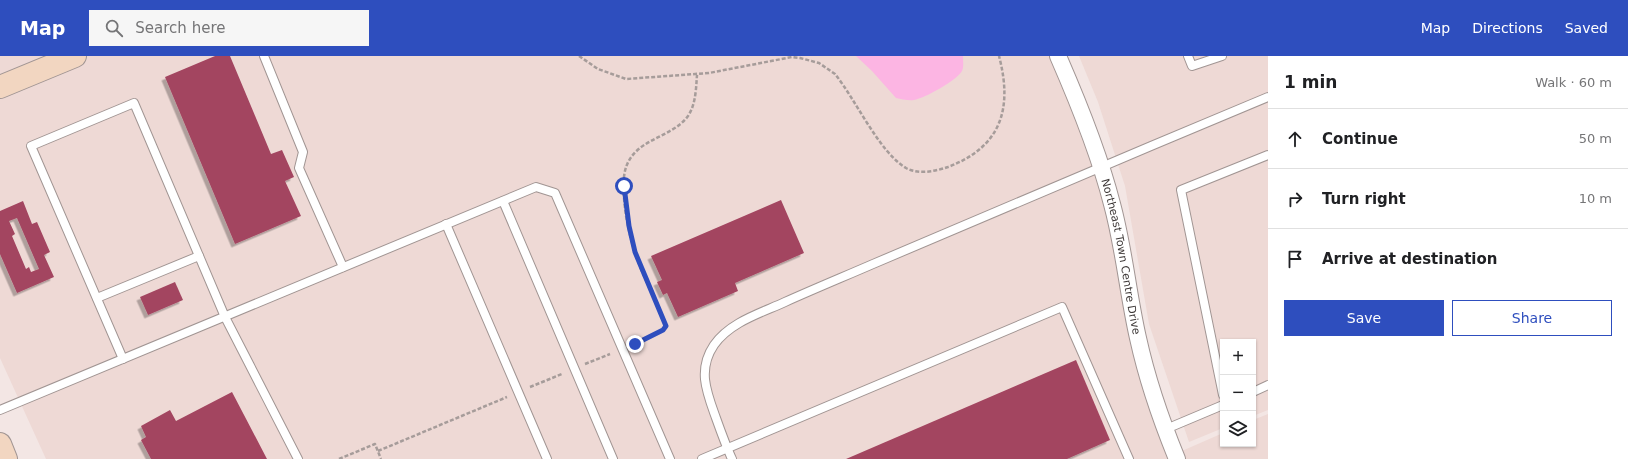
<!DOCTYPE html>
<meta charset="utf-8">
<style>
:root{--surface:#fff;--page:#f6f6f6;--text:#202124;--muted:#757577;--line:#e0e0e0;--accent:#2e4ebe}
body{margin:0;font-family:"DejaVu Sans",sans-serif;background:var(--page);color:var(--text)}
.controls{position:absolute;right:12px;bottom:12px;display:grid;overflow:hidden;border-radius:0px;box-shadow:0 1px 3px #0004}
.controls button{width:36px;height:36px;display:grid;place-items:center;padding:0;border:0;border-bottom:1px solid var(--line);background:var(--surface);color:var(--text);font:20px sans-serif}
.stop{position:absolute;width:12px;height:12px;margin:-9px;border:3px solid #2e4ebe;border-radius:50%;background:#fff}
.stop.end{background:#2e4ebe;border-color:#fff;box-shadow:0 1px 4px #0008}
.list{margin:0;padding:0;list-style:none}
h2{display:flex;justify-content:space-between;align-items:center;height:52px;margin:0;padding:0 16px;font-size:17px}
h2 small{font-size:13px;font-weight:400;color:var(--muted)}
.list li{display:grid;grid-template-columns:26px 1fr auto;gap:12px;align-items:center;box-sizing:border-box;height:60px;padding:0 16px;border-top:1px solid var(--line)}
.list b{display:block;font-size:15px;white-space:nowrap}
.list em{font-size:13px;font-style:normal;color:var(--muted)}
.actions{display:flex;gap:8px;padding:12px 16px}
.actions a{flex:1;padding:9px 0;border:1px solid var(--accent);border-radius:0px;text-align:center;font-size:14px;color:var(--accent)}
.actions .main{background:var(--accent);color:#fff}
.icon{flex:none;width:22px;height:22px;fill:none;stroke:currentColor;stroke-width:2;stroke-linecap:round;stroke-linejoin:round}
.map{position:relative;flex:none;width:1268px;height:403px;overflow:hidden}
header{display:flex;align-items:center;gap:24px;box-sizing:border-box;height:56px;padding:0 20px;background:var(--accent);color:#fff}
header strong{font-size:19px}
nav{display:flex;gap:22px;margin-inline-start:auto;font-size:14px}
.search{width:280px;height:36px;background:var(--page);display:flex;align-items:center;gap:10px;box-sizing:border-box;padding:0 14px;border-radius:0px;color:var(--muted);font-size:15px}
main{display:flex}
aside{flex:1;background:var(--surface)}
.map>svg:first-child{display:block}
.built{fill:#eed9d5}
.water{fill:#fcb5e3}
.building{fill:#a34560;fill-rule:evenodd;filter:url(#shadow)}
.lines{fill:none;stroke-linecap:round;stroke-linejoin:round}
.lane-casing{stroke:#a19593;stroke-width:10}
.street-casing{stroke:#a19593;stroke-width:18}
.secondary-casing{stroke:#a19593;stroke-width:24}
.path{stroke:#a69c9a;stroke-width:2.5;stroke-dasharray:4 2;stroke-linecap:butt}
.lane{stroke:#fff;stroke-width:8}
.street{stroke:#fff;stroke-width:16}
.secondary{stroke:#f2d6c1;stroke-width:22}
.route{stroke:#2e4ebe;stroke-width:5}
.labels{text-anchor:middle;dominant-baseline:central;stroke-width:4;stroke-linejoin:round;paint-order:stroke}
.street-label{font-size:11px;fill:#3f3a39;stroke:#f3e6e4}
</style>
<header>
<strong>Map</strong>
<div class="search"><svg class="icon" aria-label="search" viewBox="0 0 24 24"><circle cx="10" cy="10" r="6"/><path d="M15 15l6 6"/></svg>Search here</div>
<nav><a>Map</a><a>Directions</a><a>Saved</a></nav>
</header>
<main>
<div class="map">
<svg width="1268" height="403" viewBox="0 0 1268 403">
<defs>
<filter id="shadow"><feDropShadow dx="-3.5" dy="3.5" stdDeviation="0" flood-color="#0004"/></filter>
</defs>
<rect width="100%" height="100%" fill="#f3e6e4"/>
<g class="built">
<polygon points="0,0 1055,0 1101,110 1175,398 1223,377 1223,388 1253,388 1253,364 1268,358 1268,403 46,403 0,302"/>
<polygon points="1079,0 1268,0 1268,354 1253,360 1253,286 1223,286 1223,372 1189,386 1149,268 1125,130 1098,46"/>
</g>
<path class="water" d="M856 0H963C963 5 964 11 962 15 956 25 925 42 914 44 909 45 901 43 896 42L872 15Z"/>
<g class="building">
<polygon points="215,0 230,0 271,98 282,94 294,121 285,125 301,160 235,188 165,21"/>
<polygon points="781,144 804,197 735,227 738,235 678,261 667,237 663,239 657,226 662,224 651,200"/>
<path d="M23 145 32 168 37 166 50 196 44 199 54 221 17 237 0 198V155ZM17 162 39 213 31 216 29 211 26 213 12 180 15 178 9 165Z"/>
<polygon points="175,226 183,244 148,259 140,241"/>
<polygon points="1076,304 1110,384 1067,403 846,403"/>
<polygon points="232,336 267,403 151,403 141,384 146,381 141,370 170,354 176,365"/>
</g>
<g class="lines">
<g class="lane-casing">
<g id="lane">
<polyline points="264,0 303,96 299,112 343,211"/>
<polyline points="1188,0 1192,10 1222,0"/>
<polyline points="503,145 613,403"/>
<polyline points="446,168 547,403"/>
<polyline points="97,242 199,200"/>
<polyline points="123,303 31,90 134,47 225,261 298,403"/>
<polyline points="1253,336 1268,329"/>
<polyline points="1223,339 1181,134 1268,99"/>
<polyline points="0,354 536,131 555,137 670,403"/>
<polyline points="1166,373 1223,349"/>
<polyline points="702,403 1062,251 1129,403"/>
<path d="M732 403C726 390 721 376 716 362 707 337 697 314 714 289 730 266 761 257 785 246 814 233 843 221 873 208 1004 152 1136 96 1268 41"/>
</g>
</g>
<g class="street-casing">
<g id="street">
<path id="s1" d="M1058 0C1079 48 1099 97 1112 148 1124 192 1128 238 1138 282 1147 323 1161 364 1177 403"/>
</g>
</g>
<g class="secondary-casing">
<g id="secondary">
<polyline points="0,31 75,0"/>
<polyline points="0,388 6,403"/>
</g>
</g>
<g class="path">
<path d="M579 0 598 13 626 23 709 17 792 1 800 2 819 7 835 18C856 44 879 96 906 112 919 119 936 115 948 111 1001 91 1013 53 999 0"/>
<path d="M635 288 663 274 666 270C659 248 647 229 639 208 629 182 622 149 624 121 628 82 671 84 688 60 696 48 696 32 697 19"/>
<polyline points="585,308 610,298"/>
<polyline points="530,331 562,318"/>
<polyline points="378,395 507,341"/>
<polyline points="339,403 375,388 381,403"/>
</g>
<use href="#lane" class="lane"/>
<use href="#street" class="street"/>
<use href="#secondary" class="secondary"/>
</g>
<g class="lines">
<polyline class="route" points="624,130 629,170 635,196 666,270 663,274 635,288"/>
</g>
<g class="labels">
<g class="street-label">
<text stroke="none"><textPath href="#s1" startOffset="211">Northeast Town Centre Drive</textPath></text>
</g>
</g>
</svg>
<div class="controls">
<button>+</button>
<button>−</button>
<button><svg class="icon" aria-label="layers" viewBox="0 0 24 24"><path d="M12 4l9 5-9 5-9-5zM3 14l9 5 9-5"/></svg></button>
</div>
<div class="stop" style="left:624px;top:130px"></div>
<div class="stop end" style="left:635px;top:288px"></div>
</div>
<aside>
<h2>1 min<small>Walk · 60 m</small></h2>
<ul class="list">
<li><svg class="icon" aria-label="ahead" viewBox="0 0 24 24"><path d="M12 20V5M6 11l6-6 6 6"/></svg><div><b>Continue</b></div><em>50 m</em></li>
<li><svg class="icon" aria-label="right" viewBox="0 0 24 24"><path d="M7 20v-9h11M14 6l5 5-5 5"/></svg><div><b>Turn right</b></div><em>10 m</em></li>
<li><svg class="icon" aria-label="arrive" viewBox="0 0 24 24"><path d="M6 21V4h12l-3 4 3 4H6"/></svg><div><b>Arrive at destination</b></div></li>
</ul>
<div class="actions"><a class="main">Save</a><a>Share</a></div>
</aside>
</main>
